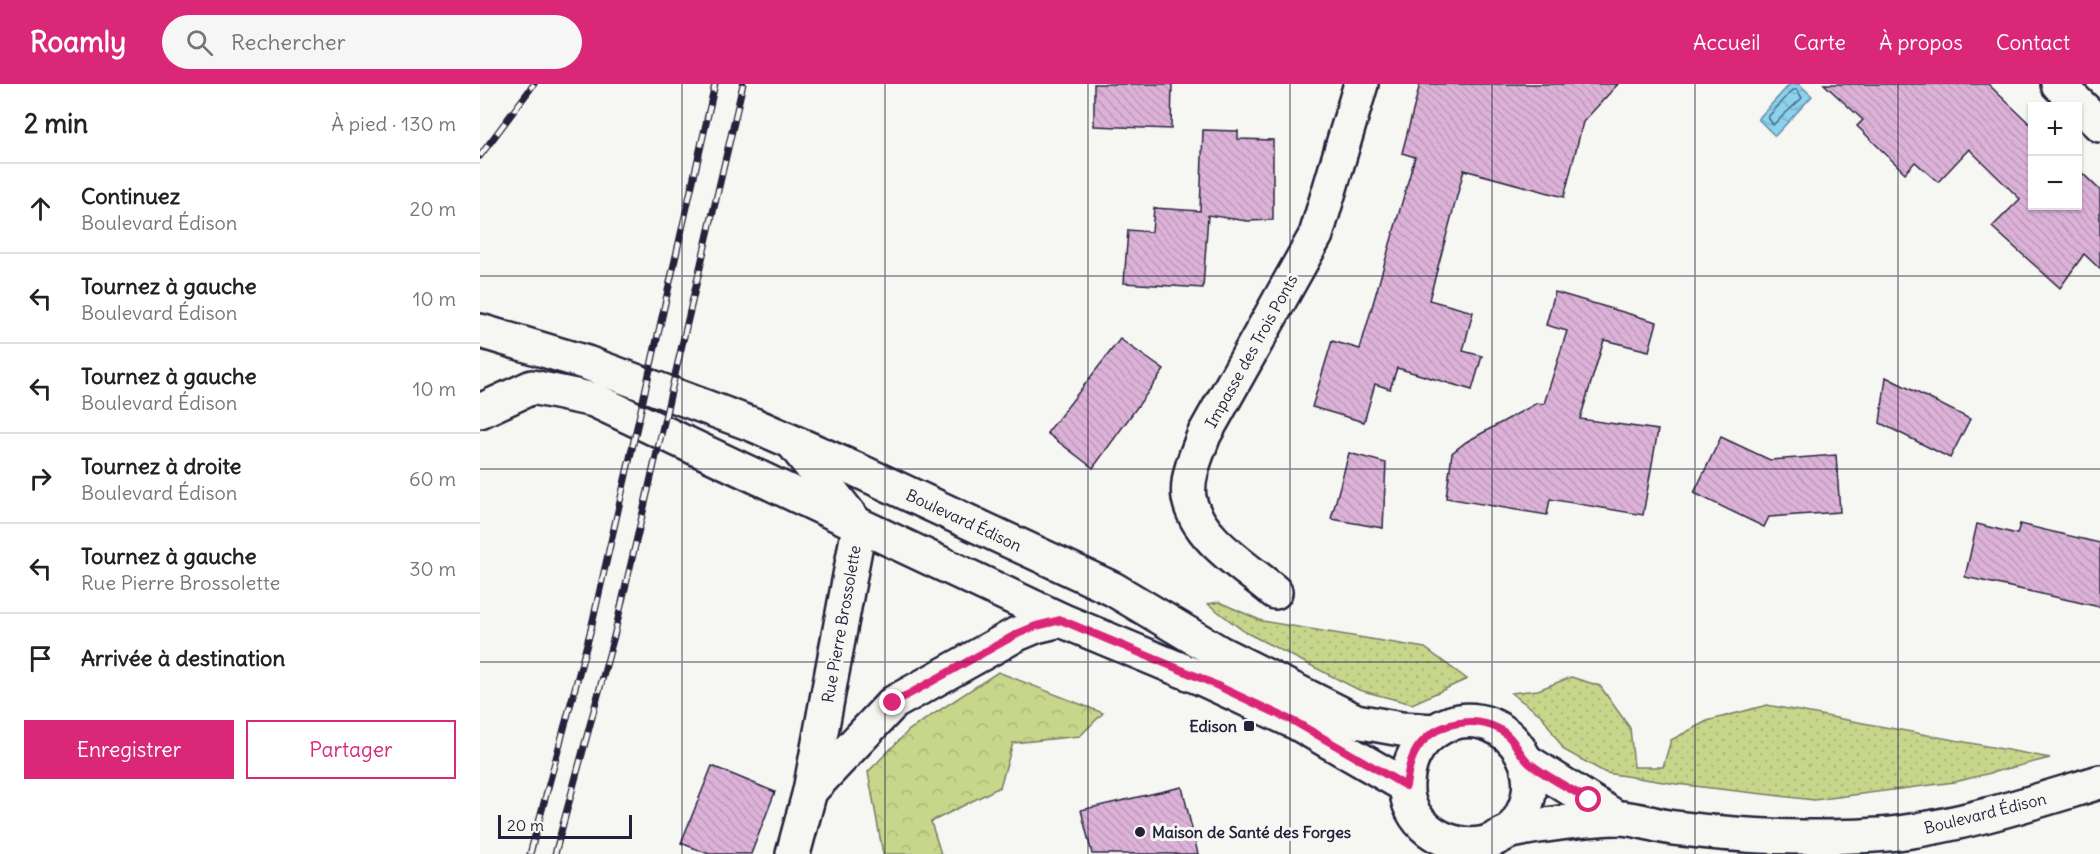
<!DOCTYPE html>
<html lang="fr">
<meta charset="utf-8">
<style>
:root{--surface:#fff;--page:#f6f6f6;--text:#222;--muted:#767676;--line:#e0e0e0;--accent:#db2777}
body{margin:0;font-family:Delius,sans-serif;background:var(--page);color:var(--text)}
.controls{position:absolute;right:18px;top:18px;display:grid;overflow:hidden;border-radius:0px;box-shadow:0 2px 4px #0004}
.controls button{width:54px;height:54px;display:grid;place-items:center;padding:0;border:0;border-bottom:2px solid var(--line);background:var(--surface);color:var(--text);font:30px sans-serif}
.scale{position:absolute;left:18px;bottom:15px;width:134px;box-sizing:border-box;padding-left:6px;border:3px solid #22223b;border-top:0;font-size:16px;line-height:21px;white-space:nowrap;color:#22223b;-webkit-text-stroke:4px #f6f6f2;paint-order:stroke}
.stop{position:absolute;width:18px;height:18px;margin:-14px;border:4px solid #db2777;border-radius:50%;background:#fff}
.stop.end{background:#db2777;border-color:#fff;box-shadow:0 2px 6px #0008}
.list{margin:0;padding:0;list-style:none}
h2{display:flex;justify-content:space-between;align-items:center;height:78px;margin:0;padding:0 24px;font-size:26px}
h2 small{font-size:20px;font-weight:400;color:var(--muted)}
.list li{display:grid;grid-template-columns:39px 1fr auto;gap:18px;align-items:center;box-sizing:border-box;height:90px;padding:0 24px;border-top:2px solid var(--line)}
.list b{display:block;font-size:22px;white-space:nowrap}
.list p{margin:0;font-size:20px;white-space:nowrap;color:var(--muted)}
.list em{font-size:20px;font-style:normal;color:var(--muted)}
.actions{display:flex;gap:12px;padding:18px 24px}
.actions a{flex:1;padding:14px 0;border:2px solid var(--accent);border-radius:0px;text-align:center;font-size:21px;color:var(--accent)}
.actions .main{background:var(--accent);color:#fff}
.icon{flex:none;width:33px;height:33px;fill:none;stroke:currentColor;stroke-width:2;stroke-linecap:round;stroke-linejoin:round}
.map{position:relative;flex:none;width:1620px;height:770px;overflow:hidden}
header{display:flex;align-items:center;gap:36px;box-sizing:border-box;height:84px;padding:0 30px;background:var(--accent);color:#fff}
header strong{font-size:28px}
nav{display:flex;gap:33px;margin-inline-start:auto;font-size:21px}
.search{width:420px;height:54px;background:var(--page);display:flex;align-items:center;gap:15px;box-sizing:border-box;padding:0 21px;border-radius:33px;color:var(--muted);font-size:22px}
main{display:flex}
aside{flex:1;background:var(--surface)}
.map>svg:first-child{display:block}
.grass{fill:url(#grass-dots);stroke:#747c63;stroke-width:1.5}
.forest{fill:url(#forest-crowns);stroke:#747c63;stroke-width:1.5}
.water{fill:url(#water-waves);stroke:#618ca5;stroke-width:1.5}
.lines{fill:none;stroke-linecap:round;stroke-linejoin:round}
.shore{stroke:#4c6882;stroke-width:1.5}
.building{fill:url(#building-back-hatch);stroke:#22223b;stroke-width:1.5}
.minor-casing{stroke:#22223b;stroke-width:38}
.tertiary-casing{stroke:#22223b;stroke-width:38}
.secondary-casing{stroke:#22223b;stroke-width:38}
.minor{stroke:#f6f6f2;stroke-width:33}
.tertiary{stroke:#f6f6f2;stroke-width:33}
.secondary{stroke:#f6f6f2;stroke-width:33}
.rail-casing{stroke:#22223b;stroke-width:7}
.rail{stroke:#f6f6f2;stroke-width:4.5;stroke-dasharray:14;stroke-linecap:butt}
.route{stroke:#db2777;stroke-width:8}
.grid{fill:none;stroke:#22223b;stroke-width:1.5;stroke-opacity:0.55}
.poi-dot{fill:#22223b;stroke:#f6f6f2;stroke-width:2}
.labels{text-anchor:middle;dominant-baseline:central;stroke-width:6;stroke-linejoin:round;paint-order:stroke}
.street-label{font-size:16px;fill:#22223b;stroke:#f6f6f2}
.poi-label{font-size:16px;font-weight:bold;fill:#22223b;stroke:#f6f6f2;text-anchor:end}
</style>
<header>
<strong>Roamly</strong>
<div class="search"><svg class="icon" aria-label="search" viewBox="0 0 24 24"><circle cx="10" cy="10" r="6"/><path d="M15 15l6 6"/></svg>Rechercher</div>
<nav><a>Accueil</a><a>Carte</a><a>À propos</a><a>Contact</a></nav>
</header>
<main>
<aside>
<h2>2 min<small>À pied · 130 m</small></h2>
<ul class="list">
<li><svg class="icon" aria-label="ahead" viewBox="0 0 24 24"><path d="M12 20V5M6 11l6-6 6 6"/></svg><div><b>Continuez</b><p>Boulevard Édison</p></div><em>20 m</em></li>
<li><svg class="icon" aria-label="left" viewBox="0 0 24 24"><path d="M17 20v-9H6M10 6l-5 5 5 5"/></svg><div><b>Tournez à gauche</b><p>Boulevard Édison</p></div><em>10 m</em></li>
<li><svg class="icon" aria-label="left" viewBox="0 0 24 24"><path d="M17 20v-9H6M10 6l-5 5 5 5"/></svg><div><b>Tournez à gauche</b><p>Boulevard Édison</p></div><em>10 m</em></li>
<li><svg class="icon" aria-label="right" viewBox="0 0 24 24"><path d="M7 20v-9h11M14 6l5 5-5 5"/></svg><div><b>Tournez à droite</b><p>Boulevard Édison</p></div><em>60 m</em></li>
<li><svg class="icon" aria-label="left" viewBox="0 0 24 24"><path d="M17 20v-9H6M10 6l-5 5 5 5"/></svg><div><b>Tournez à gauche</b><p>Rue Pierre Brossolette</p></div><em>30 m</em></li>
<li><svg class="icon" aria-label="arrive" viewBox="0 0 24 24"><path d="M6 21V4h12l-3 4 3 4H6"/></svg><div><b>Arrivée à destination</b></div></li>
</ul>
<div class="actions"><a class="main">Enregistrer</a><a>Partager</a></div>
</aside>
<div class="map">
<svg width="1620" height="770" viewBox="0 0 1620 770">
<defs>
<pattern id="grass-dots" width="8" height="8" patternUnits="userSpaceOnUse" patternTransform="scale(1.5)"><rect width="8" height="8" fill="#c7d68b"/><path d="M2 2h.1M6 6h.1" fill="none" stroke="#abb779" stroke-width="1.8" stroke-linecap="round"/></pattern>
<pattern id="forest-crowns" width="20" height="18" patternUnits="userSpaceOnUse" patternTransform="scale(1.5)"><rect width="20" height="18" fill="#c7d68b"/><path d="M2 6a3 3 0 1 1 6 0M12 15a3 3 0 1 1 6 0" fill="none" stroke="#abb779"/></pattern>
<pattern id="water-waves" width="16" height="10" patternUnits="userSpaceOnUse" patternTransform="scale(1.5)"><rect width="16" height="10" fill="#8bd2ec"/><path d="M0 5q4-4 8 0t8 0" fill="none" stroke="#78b4cb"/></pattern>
<pattern id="building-back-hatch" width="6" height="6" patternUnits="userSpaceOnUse" patternTransform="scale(1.5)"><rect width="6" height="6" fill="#ddb2d8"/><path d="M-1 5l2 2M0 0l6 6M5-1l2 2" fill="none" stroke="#bd99ba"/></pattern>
</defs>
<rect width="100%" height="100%" fill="#f6f6f2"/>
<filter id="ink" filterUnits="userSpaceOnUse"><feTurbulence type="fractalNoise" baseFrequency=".0167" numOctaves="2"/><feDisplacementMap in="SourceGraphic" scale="12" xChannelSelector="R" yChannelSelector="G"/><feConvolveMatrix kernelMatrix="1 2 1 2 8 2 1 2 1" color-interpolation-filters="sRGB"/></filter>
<g filter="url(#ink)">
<g class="grass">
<polygon points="739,518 782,537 945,564 987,595 932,620 879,606 765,548 728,520"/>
<polygon points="1091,593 1120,602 1150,644 1154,683 1183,683 1191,656 1227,637 1287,621 1570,674 1475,698 1334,716 1196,700 1126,689 1084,666 1062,632 1031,609 1058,606"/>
</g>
<polygon class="forest" points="518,588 623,629 600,652 533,659 520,703 451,738 461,770 403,770 388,688 429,646"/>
<polygon class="water" points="1310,0 1319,0 1332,12 1295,52 1278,35"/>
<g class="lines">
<polygon class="shore" points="1313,6 1317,6 1322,14 1293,41 1288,33"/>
</g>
<g class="building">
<polygon points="614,0 692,0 691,45 614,42"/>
<polygon points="940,0 1138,0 1103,38 1084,113 984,86 949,216 993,228 983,267 1002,272 992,306 917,284 910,305 895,300 884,338 832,323 852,257 880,265 935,73 922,69"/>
<polygon points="1344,0 1508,0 1552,42 1552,122 1598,122 1598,85 1620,106 1620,185 1604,170 1580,204 1512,143 1540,115 1489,65 1458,98 1435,78 1425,89 1377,42 1383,36"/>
<polygon points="723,46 758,47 758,55 793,56 793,136 767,137 728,131 723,204 644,199 648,146 672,148 674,124 720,127"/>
<polygon points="1075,208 1177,238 1169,267 1124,256 1100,335 1178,346 1163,431 1070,415 1067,431 966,414 972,369 986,358 1057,319 1064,320 1087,247 1066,241"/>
<polygon points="640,255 684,286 613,384 567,349"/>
<polygon points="1406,293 1490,335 1470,374 1400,339"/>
<polygon points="1241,353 1290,376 1356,371 1360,428 1289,433 1284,443 1214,409"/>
<polygon points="869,369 906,379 903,444 851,435"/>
<polygon points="1497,440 1537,450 1540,440 1620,459 1620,523 1485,493"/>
<polygon points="232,682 295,708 271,770 229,770 201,759"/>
<polygon points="702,703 718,770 612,770 601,726"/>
</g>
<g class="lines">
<g class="minor-casing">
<g id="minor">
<polyline points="313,359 379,443 330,707 313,770"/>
<path d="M795 508C765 482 717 455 709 414 706 393 717 370 724 351L836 151 881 0"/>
<polyline points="330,707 413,619 537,550 556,542 581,536"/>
</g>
</g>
<g class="tertiary-casing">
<polyline id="tertiary" points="1578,0 1620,41"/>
</g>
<g class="secondary-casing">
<g id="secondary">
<polyline points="0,247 107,279 274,341 377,386 633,505 740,569 876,637 921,645 955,647"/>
<polyline points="0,327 52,303 114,316 581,536 723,595 817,639 926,702"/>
<polyline points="1048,678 1137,734"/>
<path d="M1029 748C1086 687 1013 606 954 648 937 660 928 679 927 699 924 739 965 765 1000 760 1012 759 1021 750 1032 747 1058 741 1108 735 1135 734 1155 733 1175 742 1194 744 1236 749 1281 753 1323 753 1354 753 1387 753 1418 749 1487 740 1553 718 1620 698"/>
</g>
</g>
<use href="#minor" class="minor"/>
<use href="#tertiary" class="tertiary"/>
<use href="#secondary" class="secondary"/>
<g class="rail-casing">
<g id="rail">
<polyline points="0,72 54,0"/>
<polyline points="50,770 111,545 235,0"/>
<polyline points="75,770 134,552 263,0"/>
</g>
</g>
<use href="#rail" class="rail"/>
</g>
</g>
<g class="lines" filter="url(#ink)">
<path class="route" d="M413 619 537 550 556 542 581 536 723 595 817 639 926 702C928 688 930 674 939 662 956 639 993 631 1019 645 1034 653 1038 669 1049 679 1067 693 1089 704 1109 716"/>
</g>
<path class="grid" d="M202 0V770M405 0V770M608 0V770M810 0V770M1012 0V770M1215 0V770M1418 0V770M0 192H1620M0 385H1620M0 578H1620"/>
<g class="poi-dot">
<rect x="763" y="636" width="12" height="12" rx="3"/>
<circle cx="660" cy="748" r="6"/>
</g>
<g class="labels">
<g class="street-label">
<text transform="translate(771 267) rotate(-61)">Impasse des Trois Ponts</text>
<text transform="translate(484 436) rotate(25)">Boulevard Édison</text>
<text transform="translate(361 540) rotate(-80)">Rue Pierre Brossolette</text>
<text transform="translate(1505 729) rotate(-14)">Boulevard Édison</text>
</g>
<g class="poi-label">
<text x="757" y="642">Edison</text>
<text x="672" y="748" text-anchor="start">Maison de Santé des Forges</text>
</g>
</g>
</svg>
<div class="controls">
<button>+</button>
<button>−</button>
</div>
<div class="scale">20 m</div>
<div class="stop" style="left:1109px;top:716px"></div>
<div class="stop end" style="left:413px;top:619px"></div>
</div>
</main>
